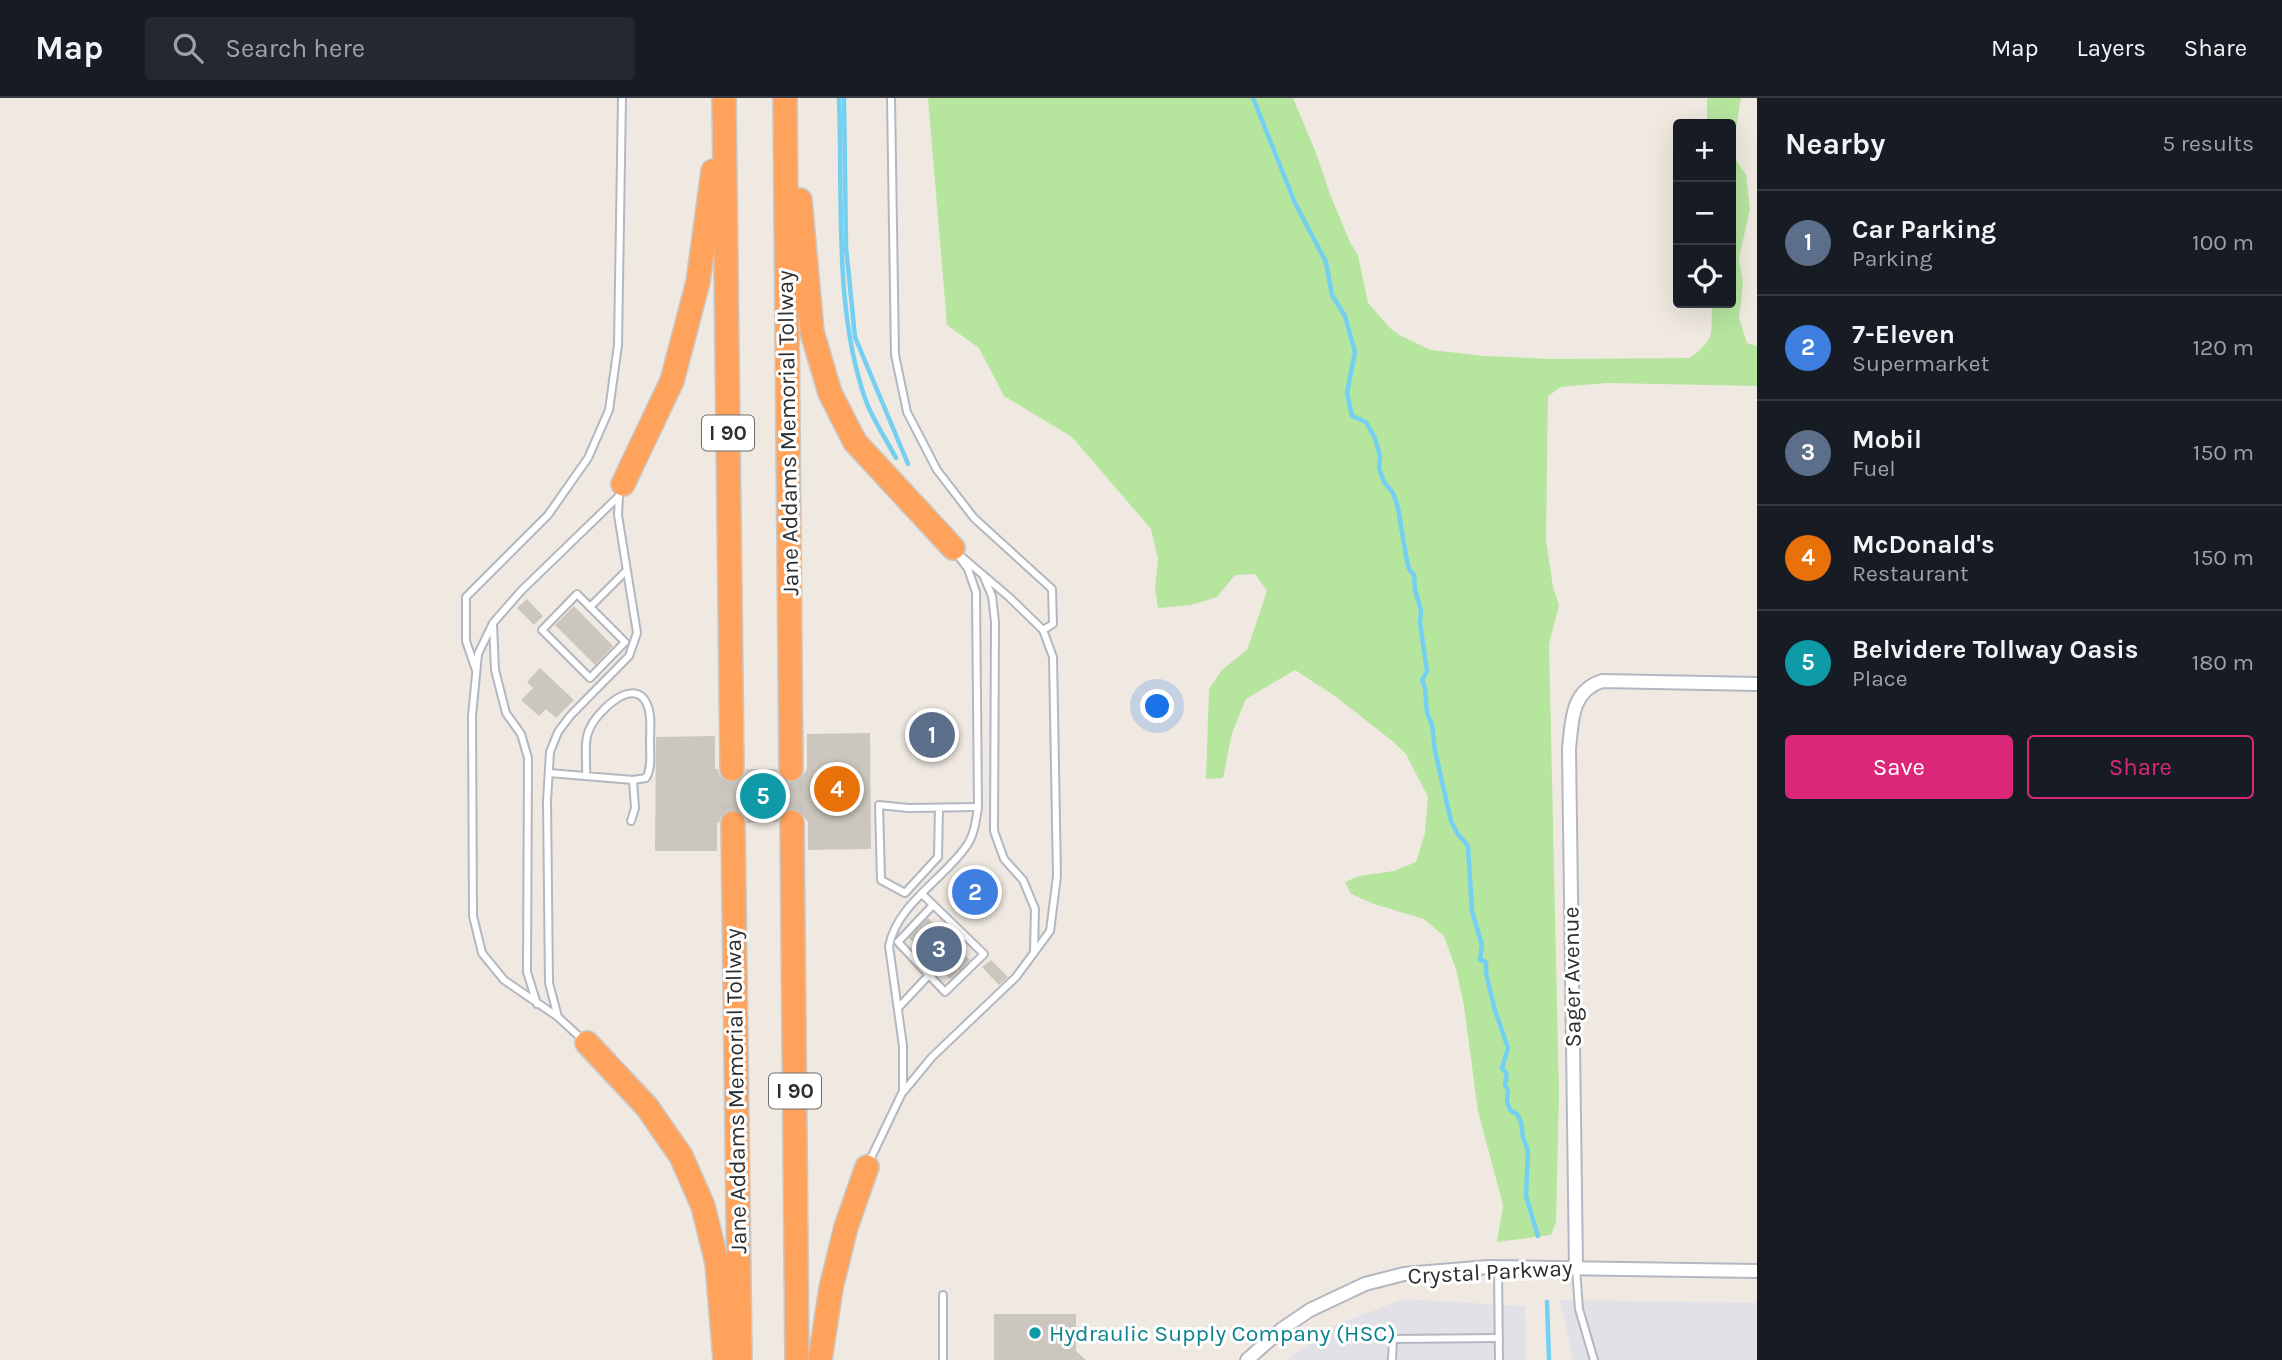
<!DOCTYPE html>
<meta charset="utf-8">
<style>
:root{--surface:#171b24;--page:#242831;--text:#f1f3f6;--muted:#9ea1a6;--line:#363941;--accent:#db2777}
body{margin:0;font-family:Karla,sans-serif;background:var(--page);color:var(--text)}
.controls{position:absolute;right:21px;top:21px;display:grid;overflow:hidden;border-radius:7px;box-shadow:0 7px 28px #0002}
.controls button{width:63px;height:63px;display:grid;place-items:center;padding:0;border:0;border-bottom:2px solid var(--line);background:var(--surface);color:var(--text);font:35px sans-serif}
.you{position:absolute;left:1158px;top:609px;width:24px;height:24px;margin:-18px;border:5px solid #fff;border-radius:50%;background:#1a73e8;box-shadow:0 0 0 10px #1a73e833}
.badge{display:grid;place-items:center;width:46px;height:46px;border-radius:50%;background:var(--accent);color:#fff;font-size:23px;font-weight:700}
.pin{position:absolute;translate:-50% -50%;border:4px solid #fff;box-shadow:0 2px 7px #0006}
.list{margin:0;padding:0;list-style:none}
h2{display:flex;justify-content:space-between;align-items:center;height:91px;margin:0;padding:0 28px;font-size:30px}
h2 small{font-size:23px;font-weight:400;color:var(--muted)}
.list li{display:grid;grid-template-columns:46px 1fr auto;gap:21px;align-items:center;box-sizing:border-box;height:105px;padding:0 28px;border-top:2px solid var(--line)}
.list b{display:block;font-size:26px;white-space:nowrap}
.list p{margin:0;font-size:23px;white-space:nowrap;color:var(--muted)}
.list em{font-size:23px;font-style:normal;color:var(--muted)}
.actions{display:flex;gap:14px;padding:21px 28px}
.actions a{flex:1;padding:16px 0;border:2px solid var(--accent);border-radius:7px;text-align:center;font-size:24px;color:var(--accent)}
.actions .main{background:var(--accent);color:#fff}
.icon{flex:none;width:38px;height:38px;fill:none;stroke:currentColor;stroke-width:2;stroke-linecap:round;stroke-linejoin:round}
.map{position:relative;flex:none;width:1757px;height:1262px;overflow:hidden}
header{display:flex;align-items:center;gap:42px;box-sizing:border-box;height:98px;padding:0 35px;background:var(--surface);border-bottom:2px solid var(--line)}
header strong{font-size:33px}
nav{display:flex;gap:38px;margin-inline-start:auto;font-size:24px}
.search{width:490px;height:63px;background:var(--page);display:flex;align-items:center;gap:18px;box-sizing:border-box;padding:0 24px;border-radius:7px;color:var(--muted);font-size:26px}
main{display:flex}
aside{flex:1;background:var(--surface)}
.map>svg:first-child{display:block}
.industrial{fill:#e3e1e8}
.green{fill:#b6e59e}
.lines{fill:none;stroke-linecap:round;stroke-linejoin:round}
.stream{stroke:#75cff0;stroke-width:4.5}
.building{fill:#cbc7bf}
.highway-tunnel{stroke:#c8c4bd;stroke-width:23;stroke-dasharray:23 11;stroke-linecap:butt}
.lane-casing{stroke:#b4b7c1;stroke-width:10}
.street-casing{stroke:#b4b7c1;stroke-width:16}
.highway-casing{stroke:#c9c9c9;stroke-width:26}
.lane{stroke:#fff;stroke-width:6}
.street{stroke:#fff;stroke-width:12}
.highway{stroke:#ffa35c;stroke-width:23}
.culture-dot{fill:#0f9aa8;stroke:#fff;stroke-width:2.5}
.labels{text-anchor:middle;dominant-baseline:central;stroke-width:6;stroke-linejoin:round;paint-order:stroke}
.shield{fill:#fff;stroke:#6d6d6d;stroke-width:2}
.shield-label{font-size:21px;font-weight:bold;fill:#2e2e2e}
.street-label{font-size:23px;fill:#2e2e2e;stroke:#fff}
.culture-label{font-size:23px;fill:#0d838f;stroke:#fff;text-anchor:start}
</style>
<header>
<strong>Map</strong>
<div class="search"><svg class="icon" aria-label="search" viewBox="0 0 24 24"><circle cx="10" cy="10" r="6"/><path d="M15 15l6 6"/></svg>Search here</div>
<nav><a>Map</a><a>Layers</a><a>Share</a></nav>
</header>
<main>
<div class="map">
<svg width="1757" height="1262" viewBox="0 0 1757 1262">
<rect width="100%" height="100%" fill="#efe9e1"/>
<g class="industrial">
<polygon points="1403,1201 1525,1208 1526,1262 1288,1262 1331,1229"/>
<polygon points="1560,1202 1757,1205 1757,1262 1573,1262"/>
</g>
<path class="green" d="M928 0H1293L1316 55 1330 96 1349 142 1358 158 1368 205 1390 230 1401 238 1431 252 1485 258 1551 261 1690 260C1716 241 1711 235 1712 205H1731V26H1707V0H1741L1732 56 1746 77 1750 111 1739 160 1743 185 1739 220 1747 245 1757 248V288L1607 285 1561 289 1548 298 1546 442 1553 489 1559 507 1549 546 1559 997 1556 1124 1551 1137 1497 1144 1503 1107 1478 1013 1464 908 1456 871 1444 838 1424 821 1374 806 1351 796 1345 784 1359 778 1394 773 1416 764 1425 735 1428 699 1406 656 1391 642 1335 598 1295 572 1246 601 1232 635 1223 680 1206 681 1209 591 1222 572 1247 552 1267 493 1255 476 1235 477 1217 499 1191 507 1158 510 1155 490 1158 461 1151 431 1072 339 1004 298 979 250 947 227Z"/>
<g class="lines">
<g class="stream">
<path d="M839 0C843 97 833 211 866 303 873 322 886 341 896 360"/>
<polyline points="844,0 846,149 855,239 908,366"/>
<polyline points="1253,0 1295,105 1326,164 1332,197 1345,218 1355,254 1347,295 1352,318 1366,324 1375,340 1380,358 1379,370 1384,384 1393,395 1398,410 1406,458 1409,471 1414,477 1415,492 1421,512 1420,525 1427,573 1422,582 1425,590 1427,615 1432,627 1435,653 1451,723 1457,735 1468,748 1472,813 1482,847 1480,862 1486,864 1486,875 1494,909 1508,950 1502,970 1507,976 1505,987 1508,992 1507,1003 1510,1012 1517,1016 1521,1024 1523,1040 1528,1052 1526,1098 1538,1138"/>
<polyline points="1547,1204 1549,1262"/>
</g>
</g>
<g class="building">
<polygon points="527,501 543,518 534,527 517,510"/>
<polygon points="574,508 613,548 595,567 555,527"/>
<polygon points="540,570 574,602 556,620 546,611 539,618 521,602 533,590 527,584"/>
<polygon points="870,635 871,751 808,752 808,724 799,712 793,710 784,712 780,718 778,724 747,725 745,718 740,713 733,711 726,713 721,718 719,725 717,725 717,753 655,753 656,639 715,638 715,671 718,671 720,679 726,683 733,685 740,683 744,677 746,671 777,671 779,677 784,683 792,685 799,683 807,671 807,636"/>
<polygon points="968,770 977,779 985,771 1002,787 989,800 996,807 982,821 949,789"/>
<polygon points="928,820 970,862 950,881 909,840"/>
<polygon points="991,862 1008,879 999,887 982,869"/>
<polygon points="994,1216 1076,1216 1076,1253 1086,1262 994,1262"/>
</g>
<g class="lines">
<g class="highway-tunnel">
<polyline points="732,671 733,725"/>
<polyline points="791,671 792,724"/>
</g>
<g class="lane-casing">
<g id="lane">
<polyline points="891,0 895,257 907,314 937,372 974,420 1052,491 1053,526 1043,532"/>
<polyline points="984,479 992,498 995,524 994,733 1004,761 1023,782 1035,811 1034,853"/>
<polygon points="577,496 625,544 590,580 542,532"/>
<polyline points="590,509 626,473"/>
<polyline points="493,527 495,572 506,615 521,636 528,660 527,874 537,906"/>
<polyline points="476,572 466,543 466,499 548,417 588,360 609,312 618,247 622,0"/>
<path d="M549 675 633 682 646 680C652 670 650 655 650 644 650 632 652 617 647 606 634 577 597 614 590 630 583 643 587 663 586 678"/>
<polyline points="939,710 938,759 905,795 881,782 879,707 908,710 978,709"/>
<polyline points="631,723 635,710 633,682"/>
<polyline points="922,796 984,856 945,894 929,877"/>
<polyline points="898,910 929,877 898,844 933,807"/>
<polyline points="558,919 504,882 482,855 473,818 472,618 478,556 493,525 521,493 618,399"/>
<polyline points="584,943 558,919 549,885 547,703 550,654 558,634 570,618 629,558 637,535 618,417 619,398"/>
<polyline points="904,993 932,959 1016,879 1050,833 1057,778 1053,559 1043,532 1009,499 962,459"/>
<path d="M869 1064 903 993V948L889 848C897 807 941 783 965 750 974 739 976 723 978 709L976 494 968 471 956 455"/>
<polyline points="1498,1169 1499,1262"/>
<polyline points="1576,1171 1579,1211 1594,1262"/>
<polyline points="943,1262 943,1197"/>
<polyline points="1392,1262 1393,1241 1499,1240"/>
</g>
</g>
<g class="street-casing">
<g id="street">
<path d="M1576 1169 1569 651C1572 623 1571 593 1602 583L1757 586"/>
<polyline points="1247,1262 1282,1231 1310,1212 1365,1186 1404,1176 1489,1169 1757,1173"/>
</g>
</g>
<g class="highway-casing">
<g id="highway">
<polyline points="724,0 732,671"/>
<polyline points="785,0 791,671"/>
<polyline points="800,102 812,234 830,295 855,344 953,450"/>
<polyline points="623,386 672,283 698,184 713,73"/>
<polyline points="792,724 797,1262"/>
<polyline points="733,725 740,1262"/>
<polyline points="587,945 647,1009 681,1058 703,1108 717,1165 725,1262"/>
<polyline points="820,1262 831,1190 846,1129 867,1069"/>
</g>
</g>
<use href="#lane" class="lane"/>
<use href="#street" class="street"/>
<use href="#highway" class="highway"/>
</g>
<circle class="culture-dot" cx="1035" cy="1235" r="7"/>
<g class="labels">
<g class="shield">
<rect x="702" y="317.5" width="52" height="35" rx="5"/>
<rect x="769" y="975.5" width="52" height="35" rx="5"/>
</g>
<g class="shield-label">
<text x="728" y="335">I 90</text>
<text x="795" y="993">I 90</text>
</g>
<g class="street-label">
<text transform="translate(788 335) rotate(-91)">Jane Addams Memorial Tollway</text>
<text transform="translate(1572 879) rotate(-91)">Sager Avenue</text>
<text transform="translate(736 993) rotate(-91)">Jane Addams Memorial Tollway</text>
<text transform="translate(1490 1174) rotate(-3)">Crystal Parkway</text>
</g>
<g class="culture-label">
<text x="1049" y="1235">Hydraulic Supply Company (HSC)</text>
</g>
</g>
</svg>
<div class="controls">
<button>+</button>
<button>−</button>
<button><svg class="icon" aria-label="locate" viewBox="0 0 24 24"><circle cx="12" cy="12" r="6"/><path d="M12 2v4M12 18v4M2 12h4M18 12h4"/></svg></button>
</div>
<div class="you"></div>
<div class="pin badge" style="left:932px;top:637px;background:#5c6f8a">1</div>
<div class="pin badge" style="left:975px;top:794px;background:#3f7fe0">2</div>
<div class="pin badge" style="left:939px;top:851px;background:#5c6f8a">3</div>
<div class="pin badge" style="left:837px;top:691px;background:#e8710a">4</div>
<div class="pin badge" style="left:763px;top:698px;background:#0f9aa8">5</div>
</div>
<aside>
<h2>Nearby<small>5 results</small></h2>
<ul class="list">
<li><span class="badge" style="background:#5c6f8a">1</span><div><b>Car Parking</b><p>Parking</p></div><em>100 m</em></li>
<li><span class="badge" style="background:#3f7fe0">2</span><div><b>7-Eleven</b><p>Supermarket</p></div><em>120 m</em></li>
<li><span class="badge" style="background:#5c6f8a">3</span><div><b>Mobil</b><p>Fuel</p></div><em>150 m</em></li>
<li><span class="badge" style="background:#e8710a">4</span><div><b>McDonald's</b><p>Restaurant</p></div><em>150 m</em></li>
<li><span class="badge" style="background:#0f9aa8">5</span><div><b>Belvidere Tollway Oasis</b><p>Place</p></div><em>180 m</em></li>
</ul>
<div class="actions"><a class="main">Save</a><a>Share</a></div>
</aside>
</main>
